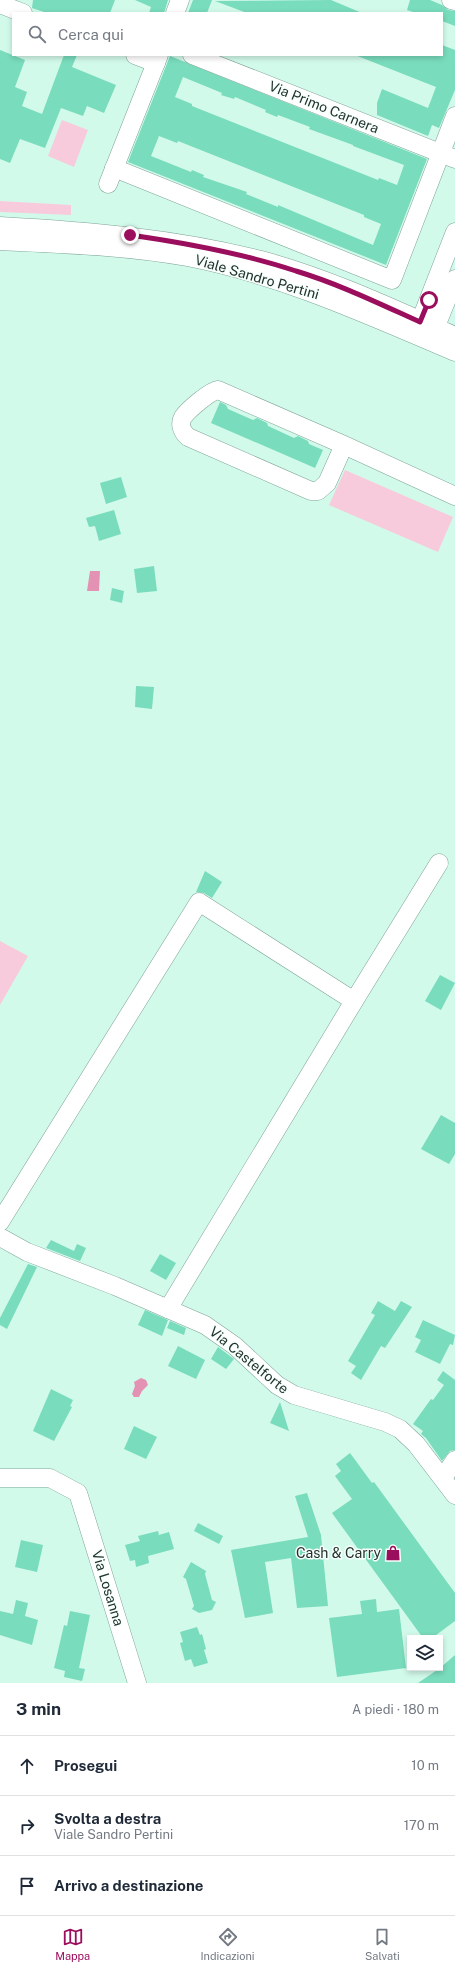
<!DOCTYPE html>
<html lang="it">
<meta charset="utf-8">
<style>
:root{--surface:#fff;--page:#f2f2f3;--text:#1f2937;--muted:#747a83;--line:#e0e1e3;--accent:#9b0e5e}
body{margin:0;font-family:"Public Sans",sans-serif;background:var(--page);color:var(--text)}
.controls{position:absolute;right:12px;bottom:12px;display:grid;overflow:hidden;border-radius:0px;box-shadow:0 2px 6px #0003}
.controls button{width:36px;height:36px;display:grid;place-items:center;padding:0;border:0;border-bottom:1px solid var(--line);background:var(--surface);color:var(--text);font:20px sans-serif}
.stop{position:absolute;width:12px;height:12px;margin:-9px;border:3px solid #9b0e5e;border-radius:50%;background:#fff}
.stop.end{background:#9b0e5e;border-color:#fff;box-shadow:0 1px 4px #0008}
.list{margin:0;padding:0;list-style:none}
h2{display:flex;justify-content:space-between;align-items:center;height:52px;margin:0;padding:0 16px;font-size:17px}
h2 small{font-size:13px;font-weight:400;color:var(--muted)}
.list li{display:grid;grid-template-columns:26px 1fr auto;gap:12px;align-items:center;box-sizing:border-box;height:60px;padding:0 16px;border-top:1px solid var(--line)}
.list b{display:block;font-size:15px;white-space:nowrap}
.list p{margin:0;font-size:13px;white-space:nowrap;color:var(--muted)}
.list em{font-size:13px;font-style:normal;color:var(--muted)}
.icon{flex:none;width:22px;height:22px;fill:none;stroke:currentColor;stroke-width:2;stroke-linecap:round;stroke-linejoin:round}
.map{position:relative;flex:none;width:455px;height:1683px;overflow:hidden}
.search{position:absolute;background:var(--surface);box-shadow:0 2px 6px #0003;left:12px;right:12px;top:12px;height:44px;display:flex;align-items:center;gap:10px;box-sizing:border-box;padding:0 14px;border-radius:0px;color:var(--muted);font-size:15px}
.sheet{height:232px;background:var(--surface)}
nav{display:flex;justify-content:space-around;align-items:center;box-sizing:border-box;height:56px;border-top:1px solid var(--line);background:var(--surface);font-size:11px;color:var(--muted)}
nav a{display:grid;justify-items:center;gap:2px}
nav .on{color:var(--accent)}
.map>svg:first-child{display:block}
.green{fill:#f7cbdb}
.water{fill:#e392b3}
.building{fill:#79dcbc;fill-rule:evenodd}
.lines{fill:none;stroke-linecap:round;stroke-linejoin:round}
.minor-casing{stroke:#7fa497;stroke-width:19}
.minor{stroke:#fff;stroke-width:18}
.route{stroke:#9b0e5e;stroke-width:5}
.labels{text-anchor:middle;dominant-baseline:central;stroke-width:3;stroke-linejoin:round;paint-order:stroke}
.street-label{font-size:14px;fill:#22322c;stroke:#f7fffb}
.poi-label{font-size:14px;fill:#22322c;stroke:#f7fffb;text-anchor:end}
</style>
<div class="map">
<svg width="455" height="1683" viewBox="0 0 455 1683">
<rect width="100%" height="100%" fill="#d2faeb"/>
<g class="green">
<polygon points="62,120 88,130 74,167 48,156"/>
<polygon points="0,201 71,205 71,215 0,212"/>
<polygon points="345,470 453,517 438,552 329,505"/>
<polygon points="0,941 28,956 0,1005"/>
</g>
<g class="water">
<polygon points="90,571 100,571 99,591 87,591"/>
<polygon points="141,1378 146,1380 148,1385 142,1391 139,1397 134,1397 132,1394 135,1386 134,1382"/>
</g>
<g class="building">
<polygon points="33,0 115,0 110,13 47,13 32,8"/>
<polygon points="135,0 168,0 164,13 149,13 151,7"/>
<polygon points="193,0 212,0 207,13 188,13"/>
<polygon points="331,0 362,13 247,13 215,1"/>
<polygon points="410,0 430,0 442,5 448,10 455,11 455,26 442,21 442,13 416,13 407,10"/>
<polygon points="442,45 455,50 455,90 439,128 432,125 428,136 377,115 377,103 382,89 428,108 436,87 355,55 442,55"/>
<polygon points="0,50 25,60 15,87 27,92 22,106 42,114 64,55 77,55 72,67 116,85 104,113 87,106 83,116 61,108 45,148 20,139 10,163 0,159"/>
<path d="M170 56 427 159 386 265 128 162ZM183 77 222 93 221 95 234 99 235 97 266 110 265 112 277 117 278 115 310 127 309 129 353 145V146L404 165 397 185 379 178 378 180 192 106V104L175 97ZM159 136 177 143 178 141 364 215V217L381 224 373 245 278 205V207L246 194 247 192 203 177 204 175 192 170 191 172 151 156Z"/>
<polygon points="220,402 226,405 228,409 253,420 257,418 267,423 268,426 294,438 298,436 308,441 309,444 323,450 315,468 211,423"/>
<polygon points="121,477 127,497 106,504 100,483"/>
<polygon points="114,510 121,534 99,541 95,526 89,527 86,518"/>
<polygon points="154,566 157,591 137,593 134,569"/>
<polygon points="112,588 124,591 122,603 110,600"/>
<polygon points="136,686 154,687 152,709 135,707"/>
<polygon points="205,871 222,882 212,898 204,893 196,892"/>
<polygon points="440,975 455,983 441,1010 425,1001"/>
<polygon points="441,1115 455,1123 455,1154 449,1164 421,1149"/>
<polygon points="51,1240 74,1251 77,1244 86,1248 80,1261 46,1248"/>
<polygon points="160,1254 176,1263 166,1280 150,1271"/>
<polygon points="28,1264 37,1267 7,1329 0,1325 0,1318"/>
<polygon points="378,1301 395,1311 401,1301 412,1307 385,1348 381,1346 361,1380 351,1373 356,1366 348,1361 375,1315 371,1313"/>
<polygon points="145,1310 168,1320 162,1336 138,1325"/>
<polygon points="423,1320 455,1335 453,1345 450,1344 440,1364 415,1352 421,1340 415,1337"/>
<polygon points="170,1321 186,1328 184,1335 167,1328"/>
<polygon points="178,1346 205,1360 196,1379 168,1366"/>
<polygon points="218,1347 234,1359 226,1369 211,1359"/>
<polygon points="443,1371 455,1380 455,1450 450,1451 442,1461 426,1438 421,1434 423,1431 413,1424 431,1399 433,1400 444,1385 437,1380"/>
<polygon points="51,1389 73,1400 70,1406 72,1407 54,1441 33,1431"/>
<polygon points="280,1402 289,1431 270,1423"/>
<polygon points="134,1426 157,1437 146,1459 124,1449"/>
<polygon points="350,1453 372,1483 374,1482 455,1593 455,1621 432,1638 423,1638 332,1513 352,1499 335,1476 341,1471 336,1464"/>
<polygon points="307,1493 321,1535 328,1606 297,1608 291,1558 265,1562 273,1613 245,1618 231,1550 308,1537 295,1496"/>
<polygon points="198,1523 223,1536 219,1544 194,1531"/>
<polygon points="158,1531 159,1535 169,1532 174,1549 148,1556 149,1563 136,1567 135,1560 130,1561 125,1545 140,1541 138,1536"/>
<polygon points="21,1540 43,1545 37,1572 15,1567"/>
<polygon points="191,1562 206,1571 205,1574 212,1600 216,1602 212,1610 199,1613 192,1609 194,1606 186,1579 183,1577"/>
<polygon points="376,1599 377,1612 399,1609 406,1668 337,1677 329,1618 362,1614 360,1601"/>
<polygon points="16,1600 28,1603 25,1616 38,1620 32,1645 0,1635 0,1611 13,1614"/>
<polygon points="70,1611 90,1615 79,1668 85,1669 82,1681 64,1677 65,1671 54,1668 64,1625 67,1626"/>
<polygon points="197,1627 200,1635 202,1634 206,1649 204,1650 208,1663 194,1667 191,1659 185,1661 180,1643 183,1642 180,1632"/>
<polygon points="455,1655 455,1683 418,1683 440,1668"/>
</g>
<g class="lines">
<g class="minor-casing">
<g id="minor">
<polyline points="451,0 455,1"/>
<polyline points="0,4 23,13"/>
<polyline points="175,13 180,0"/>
<polyline points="135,55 156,63"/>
<polyline points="192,55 455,159"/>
<polyline points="114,168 392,280 455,116"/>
<polyline points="108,184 159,55"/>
<path d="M0 226C88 231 175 238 261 260 328 278 392 308 455 336"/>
<path d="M0 241C62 244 126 246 187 257 281 275 368 315 455 352"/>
<polyline points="416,332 455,232"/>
<polyline points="431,339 455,279"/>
<path d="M344 445 327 483 318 491H311L188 437C182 432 179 424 183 417 188 410 210 391 218 390L344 445 455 496"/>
<polyline points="354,1001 439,863"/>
<polyline points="0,1222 199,902 354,1001 168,1309"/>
<polyline points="0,1237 27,1252 115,1286 205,1325 235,1346 277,1385 294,1395 385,1422 400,1429 416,1444 455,1495"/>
<polyline points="0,1478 50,1478 78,1493 137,1683"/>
<polyline points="443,1478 455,1460"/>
</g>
</g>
<use href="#minor" class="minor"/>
</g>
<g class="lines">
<path class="route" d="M130 235C186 243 242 253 296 271 339 284 380 304 420 322L429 300"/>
</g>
<defs>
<g id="shop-bare" transform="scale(1.2)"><path d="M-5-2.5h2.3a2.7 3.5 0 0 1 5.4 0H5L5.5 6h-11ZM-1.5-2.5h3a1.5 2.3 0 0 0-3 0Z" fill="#9b0e5e" stroke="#f7fffb" stroke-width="2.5" paint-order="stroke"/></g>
</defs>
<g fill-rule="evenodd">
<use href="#shop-bare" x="393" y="1553"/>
</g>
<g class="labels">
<g class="street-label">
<text transform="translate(324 107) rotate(22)">Via Primo Carnera</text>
<text transform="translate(257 277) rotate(16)">Viale Sandro Pertini</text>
<text transform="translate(249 1360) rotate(39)">Via Castelforte</text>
<text transform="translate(108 1588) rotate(73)">Via Losanna</text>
</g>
<g class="poi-label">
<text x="381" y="1553">Cash &amp; Carry</text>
</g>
</g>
</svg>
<div class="controls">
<button><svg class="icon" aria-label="layers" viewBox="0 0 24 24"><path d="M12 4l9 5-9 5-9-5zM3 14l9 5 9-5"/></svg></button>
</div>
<div class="stop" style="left:429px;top:300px"></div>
<div class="stop end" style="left:130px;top:235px"></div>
<div class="search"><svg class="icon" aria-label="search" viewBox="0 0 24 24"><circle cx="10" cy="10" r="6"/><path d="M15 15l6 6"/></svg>Cerca qui</div>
</div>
<section class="sheet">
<h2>3 min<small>A piedi · 180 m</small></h2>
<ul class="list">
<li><svg class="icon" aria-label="ahead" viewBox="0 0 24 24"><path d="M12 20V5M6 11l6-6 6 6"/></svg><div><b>Prosegui</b></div><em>10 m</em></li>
<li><svg class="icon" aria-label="right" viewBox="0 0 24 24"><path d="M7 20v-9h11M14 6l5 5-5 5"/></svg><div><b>Svolta a destra</b><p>Viale Sandro Pertini</p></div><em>170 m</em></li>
<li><svg class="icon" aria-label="arrive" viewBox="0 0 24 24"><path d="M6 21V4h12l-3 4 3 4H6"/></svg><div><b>Arrivo a destinazione</b></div></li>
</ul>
</section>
<nav>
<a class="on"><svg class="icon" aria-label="map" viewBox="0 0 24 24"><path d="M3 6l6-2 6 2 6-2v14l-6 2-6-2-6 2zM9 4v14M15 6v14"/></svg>Mappa</a>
<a><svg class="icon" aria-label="directions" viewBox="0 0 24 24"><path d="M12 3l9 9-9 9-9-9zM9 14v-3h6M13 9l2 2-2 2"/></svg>Indicazioni</a>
<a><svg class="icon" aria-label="saved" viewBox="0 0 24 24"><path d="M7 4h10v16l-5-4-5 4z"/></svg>Salvati</a>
</nav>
